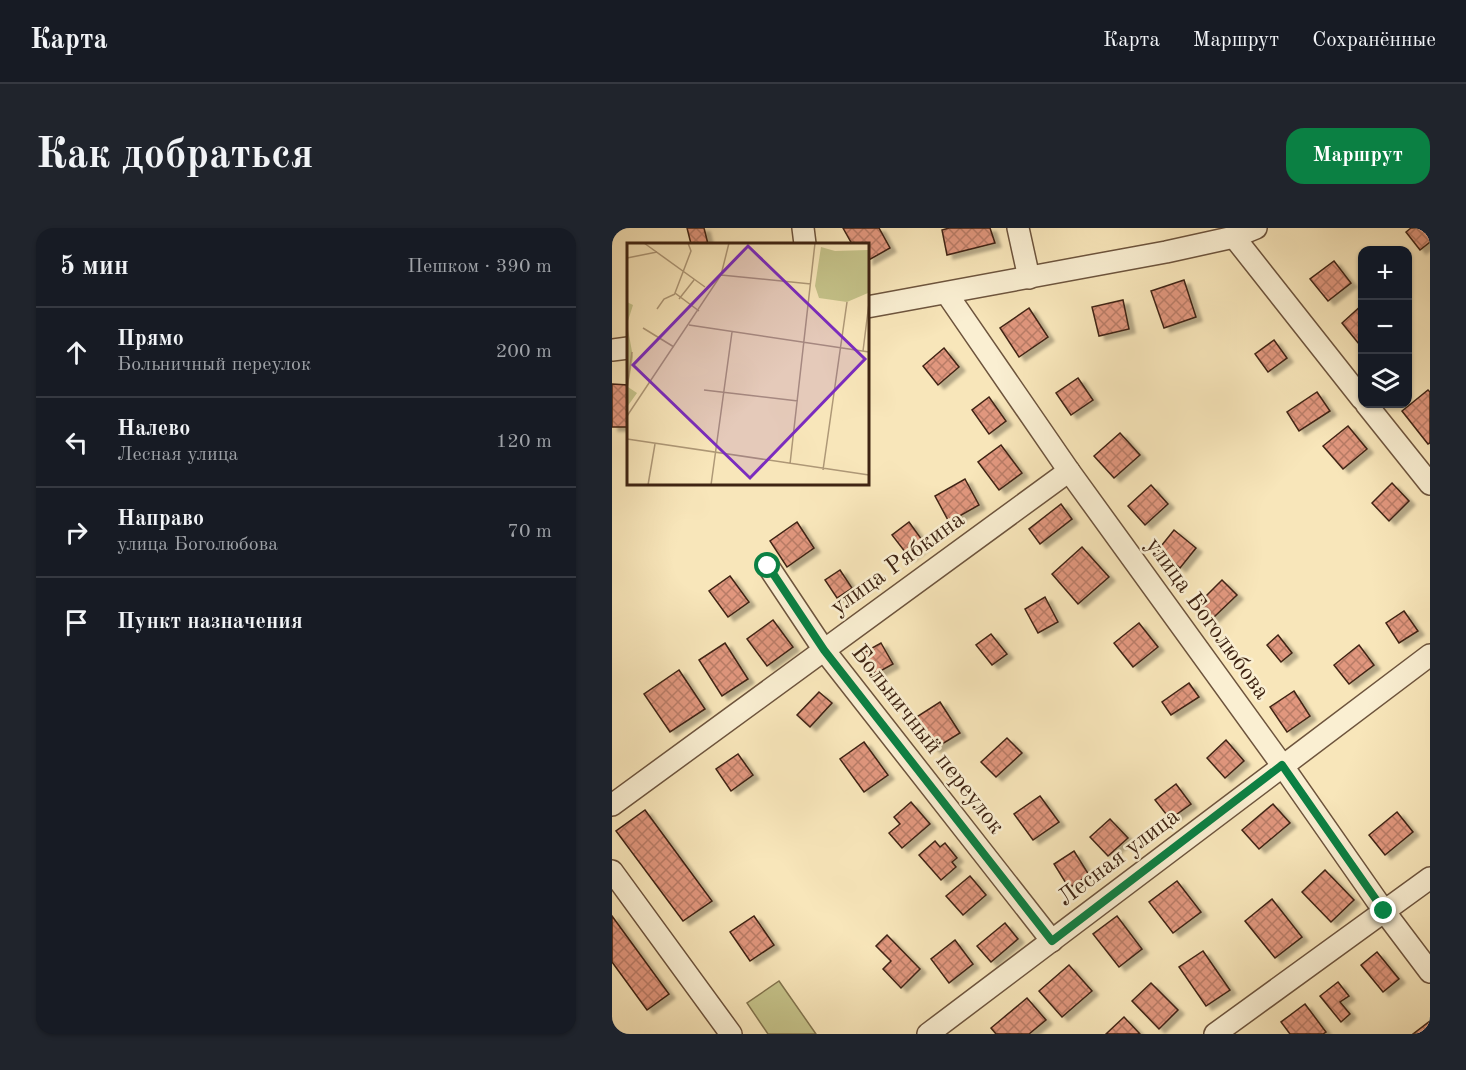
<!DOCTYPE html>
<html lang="ru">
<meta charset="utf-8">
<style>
:root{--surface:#171b24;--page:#20242c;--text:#f1f3f6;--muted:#9ea1a6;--line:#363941;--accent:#0b8043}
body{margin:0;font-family:"Old Standard TT",serif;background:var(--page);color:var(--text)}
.controls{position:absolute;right:18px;top:18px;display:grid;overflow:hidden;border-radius:12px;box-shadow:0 2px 4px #0004}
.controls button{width:54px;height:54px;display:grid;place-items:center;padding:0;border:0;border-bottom:2px solid var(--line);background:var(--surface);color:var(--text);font:30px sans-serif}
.stop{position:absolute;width:18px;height:18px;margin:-14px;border:4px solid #0b8043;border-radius:50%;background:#fff}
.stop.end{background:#0b8043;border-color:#fff;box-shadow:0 2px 6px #0008}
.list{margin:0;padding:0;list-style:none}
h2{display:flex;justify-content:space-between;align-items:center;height:78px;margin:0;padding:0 24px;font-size:26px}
h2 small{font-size:20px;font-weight:400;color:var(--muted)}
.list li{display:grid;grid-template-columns:39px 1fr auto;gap:18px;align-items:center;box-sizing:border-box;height:90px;padding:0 24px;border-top:2px solid var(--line)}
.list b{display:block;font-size:22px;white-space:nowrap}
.list p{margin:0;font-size:20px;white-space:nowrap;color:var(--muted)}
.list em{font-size:20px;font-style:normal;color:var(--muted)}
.icon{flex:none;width:33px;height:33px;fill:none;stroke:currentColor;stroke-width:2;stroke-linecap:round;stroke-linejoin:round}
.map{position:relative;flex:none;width:818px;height:806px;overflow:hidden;border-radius:18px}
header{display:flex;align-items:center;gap:36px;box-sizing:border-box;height:84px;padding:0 30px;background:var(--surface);border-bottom:2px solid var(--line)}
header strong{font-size:28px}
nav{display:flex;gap:33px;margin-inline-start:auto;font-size:21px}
.intro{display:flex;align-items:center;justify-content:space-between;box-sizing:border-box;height:144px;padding:0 36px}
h1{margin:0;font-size:42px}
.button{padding:15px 27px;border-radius:18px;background:var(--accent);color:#fff;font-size:21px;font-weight:700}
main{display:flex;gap:36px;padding:0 36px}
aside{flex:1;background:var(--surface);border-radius:18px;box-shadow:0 2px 4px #0004}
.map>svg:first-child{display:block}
.pitch{fill:#c5c38a;stroke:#82744e;stroke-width:1.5}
.building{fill:url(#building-cross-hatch);stroke:#3f2413;stroke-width:1.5;filter:url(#shadow)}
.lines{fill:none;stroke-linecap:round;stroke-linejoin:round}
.minor-casing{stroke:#6d543d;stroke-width:24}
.minor{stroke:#faefd2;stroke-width:21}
.route{stroke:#0b8043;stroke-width:8}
.labels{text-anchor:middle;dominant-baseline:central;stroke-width:5;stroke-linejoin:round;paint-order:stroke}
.street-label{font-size:24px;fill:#3f2413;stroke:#faefd2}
.inset-road{fill:none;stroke:#ae9877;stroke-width:1.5}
.view{fill:#7b2cbf;fill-opacity:0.15;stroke:#7b2cbf;stroke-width:3}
.inset-edge{fill:none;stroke:#3f2413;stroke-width:3}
</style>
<header>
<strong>Карта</strong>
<nav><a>Карта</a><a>Маршрут</a><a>Сохранённые</a></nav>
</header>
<div class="intro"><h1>Как добраться</h1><a class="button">Маршрут</a></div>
<main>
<aside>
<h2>5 мин<small>Пешком · 390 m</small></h2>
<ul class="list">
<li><svg class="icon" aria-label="ahead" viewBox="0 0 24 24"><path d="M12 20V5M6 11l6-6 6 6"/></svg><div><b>Прямо</b><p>Больничный переулок</p></div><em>200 m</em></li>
<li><svg class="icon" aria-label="left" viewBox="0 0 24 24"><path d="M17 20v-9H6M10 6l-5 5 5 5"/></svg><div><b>Налево</b><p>Лесная улица</p></div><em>120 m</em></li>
<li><svg class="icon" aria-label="right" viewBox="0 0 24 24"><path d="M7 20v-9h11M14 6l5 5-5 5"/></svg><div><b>Направо</b><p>улица Боголюбова</p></div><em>70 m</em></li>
<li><svg class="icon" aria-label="arrive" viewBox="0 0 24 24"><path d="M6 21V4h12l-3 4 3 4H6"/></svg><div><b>Пункт назначения</b></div></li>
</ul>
</aside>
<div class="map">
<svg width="818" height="806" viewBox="0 0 818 806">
<defs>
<pattern id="building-cross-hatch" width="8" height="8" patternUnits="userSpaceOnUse" patternTransform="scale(1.5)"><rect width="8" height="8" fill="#e1977e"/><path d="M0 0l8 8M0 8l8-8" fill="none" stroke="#b87b66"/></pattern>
<filter id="shadow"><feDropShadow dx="6" dy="4" stdDeviation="1.5" flood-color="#0004"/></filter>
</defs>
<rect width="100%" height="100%" fill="#f8e6ba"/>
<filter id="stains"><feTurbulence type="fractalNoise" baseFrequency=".00333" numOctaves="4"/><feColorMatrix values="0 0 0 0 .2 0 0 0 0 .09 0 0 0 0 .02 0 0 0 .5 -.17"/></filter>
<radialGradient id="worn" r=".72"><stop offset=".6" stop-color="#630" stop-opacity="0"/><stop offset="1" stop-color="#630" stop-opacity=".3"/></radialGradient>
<polygon class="pitch" points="167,753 204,806 156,806 135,775"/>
<g class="building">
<polygon points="75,0 92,0 96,16 79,16"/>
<polygon points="231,0 267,0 278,20 255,33 255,16 240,16"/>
<polygon points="337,0 378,0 383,15 335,27 330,2"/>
<polygon points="799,0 813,0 818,6 818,14 808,22 794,4"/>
<polygon points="722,33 739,55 716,73 698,51"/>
<polygon points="572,52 584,89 552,100 539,63"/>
<polygon points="511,72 517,101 487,108 480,79"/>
<polygon points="750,77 750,114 747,116 730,95"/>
<polygon points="417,80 436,109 407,129 388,100"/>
<polygon points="662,112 675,130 656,144 643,126"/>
<polygon points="332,120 347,139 326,157 311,138"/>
<polygon points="466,150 481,172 459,187 444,165"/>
<polygon points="0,156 16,157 16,199 0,199"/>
<polygon points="816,162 818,164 818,215 816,216 790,183"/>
<polygon points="705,164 718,183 687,203 675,184"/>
<polygon points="377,169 394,193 377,206 360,182"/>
<polygon points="736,198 755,221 731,241 711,218"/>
<polygon points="508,205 528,227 502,250 482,228"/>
<polygon points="389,217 410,245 387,262 366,234"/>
<polygon points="353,251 367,277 337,294 323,268"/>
<polygon points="780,255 797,273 777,293 760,275"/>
<polygon points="539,257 556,276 533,297 516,278"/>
<polygon points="449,276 460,291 428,316 417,301"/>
<polygon points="185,294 202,320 175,339 158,313"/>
<polygon points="297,294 313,316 297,329 280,307"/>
<polygon points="562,302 584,320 568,340 546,322"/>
<polygon points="470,319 497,349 466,376 440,346"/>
<polygon points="228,342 240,360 225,370 213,352"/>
<polygon points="118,348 137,374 116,389 97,363"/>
<polygon points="610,352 625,367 601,390 587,375"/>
<polygon points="433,369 446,394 426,405 413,381"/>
<polygon points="792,383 806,403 787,415 774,395"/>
<polygon points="161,392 181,419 155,438 135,411"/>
<polygon points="527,395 546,419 521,439 502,415"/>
<polygon points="379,406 395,426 380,437 364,417"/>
<polygon points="666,407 680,425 669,434 655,417"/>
<polygon points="113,415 136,451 110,468 87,432"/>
<polygon points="269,415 281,436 263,446 251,425"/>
<polygon points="747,417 762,437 737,456 722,437"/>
<polygon points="67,442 93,481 58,504 32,466"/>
<polygon points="577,455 587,469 559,487 550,474"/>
<polygon points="682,463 698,488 675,504 658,479"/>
<polygon points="207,464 220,475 198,499 185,487"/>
<polygon points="328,474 348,505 322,521 303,490"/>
<polygon points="395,510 410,525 384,549 369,534"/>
<polygon points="614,512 632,533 613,550 595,530"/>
<polygon points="252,514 276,547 252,564 228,531"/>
<polygon points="126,526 141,547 119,563 104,541"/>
<polygon points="564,556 579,576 558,591 543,572"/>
<polygon points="428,568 447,594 421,612 402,586"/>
<polygon points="299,574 318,596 290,620 277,605 288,596 282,589"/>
<polygon points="661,576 678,595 647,621 630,602"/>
<polygon points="33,582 100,673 71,693 4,603"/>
<polygon points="785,584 801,604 773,627 757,607"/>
<polygon points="498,591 516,610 496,628 478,609"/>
<polygon points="323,613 328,619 333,615 345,630 340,634 344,639 329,652 307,627"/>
<polygon points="462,623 477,647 457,660 442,636"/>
<polygon points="713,642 742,672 719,694 690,664"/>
<polygon points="358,648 374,667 351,687 334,668"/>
<polygon points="565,653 589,684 561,705 537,674"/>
<polygon points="660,671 690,709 663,730 633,693"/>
<polygon points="0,688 57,766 35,782 0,734"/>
<polygon points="142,688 162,717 138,733 118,704"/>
<polygon points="505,688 530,721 507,739 481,706"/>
<polygon points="393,695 406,711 379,734 365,718"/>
<polygon points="275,707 308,741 289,760 271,741 279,733 264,718"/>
<polygon points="343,712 361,736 337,755 319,731"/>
<polygon points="591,723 618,762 594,778 567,739"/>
<polygon points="765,724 787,751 771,764 749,737"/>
<polygon points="457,737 480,763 450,789 427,763"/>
<polygon points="726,754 737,768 728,774 738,786 729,794 708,768"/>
<polygon points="539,755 566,782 547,801 520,773"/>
<polygon points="415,770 434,792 417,806 384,806 379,800"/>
<polygon points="693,776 714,804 711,806 678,806 669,794"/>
<polygon points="512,789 528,806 494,806"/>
<polygon points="818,793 818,806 801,806"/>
</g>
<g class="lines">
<g class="minor-casing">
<g id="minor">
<polyline points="191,0 193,16"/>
<polyline points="406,0 417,50"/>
<polyline points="622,9 750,171"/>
<polyline points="335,66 457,243 670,537 772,683 818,744"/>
<polyline points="255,79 554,24 622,9 644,0"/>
<polyline points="0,122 16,120"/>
<polyline points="754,176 818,256"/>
<polyline points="156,338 212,422 440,713"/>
<polyline points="0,577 457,243"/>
<polyline points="0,643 119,806"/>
<polyline points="316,806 818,427"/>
<polyline points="603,806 818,650"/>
</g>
</g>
<use href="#minor" class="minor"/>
</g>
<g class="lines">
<polyline class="route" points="156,338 212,422 440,713 670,537 772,683"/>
</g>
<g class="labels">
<g class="street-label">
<text transform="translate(286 336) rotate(-36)">улица Рябкина</text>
<text transform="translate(595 391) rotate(54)">улица Боголюбова</text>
<text transform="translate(315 512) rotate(52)">Больничный переулок</text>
<text transform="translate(507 630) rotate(-37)">Лесная улица</text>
</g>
</g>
<g transform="translate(15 15)">
<rect width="242" height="242" fill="#f8e6ba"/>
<path d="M194 4 208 8 241 7V50L220 59 192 55 188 43Z" fill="#c5c38a"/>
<path d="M0 59 6 62 0 81 6 114 1 144 10 150 0 164Z" fill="#c5c38a"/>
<path class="inset-road" d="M17 0 78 44M61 0 64 8 48 50 72 68M0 15 30 9M94 32 184 41M52 56 67 37M30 66 37 56 48 51M62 82 242 109M16 85 47 104M236 108 242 60M0 145 5 109M77 147 171 158M0 173 94 32 102 0M0 196 242 232M163 221 188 0M196 227 220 59M21 242 28 201M84 242 105 89"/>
<path class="view" d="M121 3 238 116 123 235 6 122Z"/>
<rect width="242" height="242" class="inset-edge"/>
</g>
<rect width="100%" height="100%" filter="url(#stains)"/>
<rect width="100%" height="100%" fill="url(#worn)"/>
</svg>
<div class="controls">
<button>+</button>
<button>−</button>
<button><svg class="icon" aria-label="layers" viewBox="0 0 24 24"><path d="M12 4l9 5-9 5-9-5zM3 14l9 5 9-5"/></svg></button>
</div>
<div class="stop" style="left:156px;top:338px"></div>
<div class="stop end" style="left:772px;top:683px"></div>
</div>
</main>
